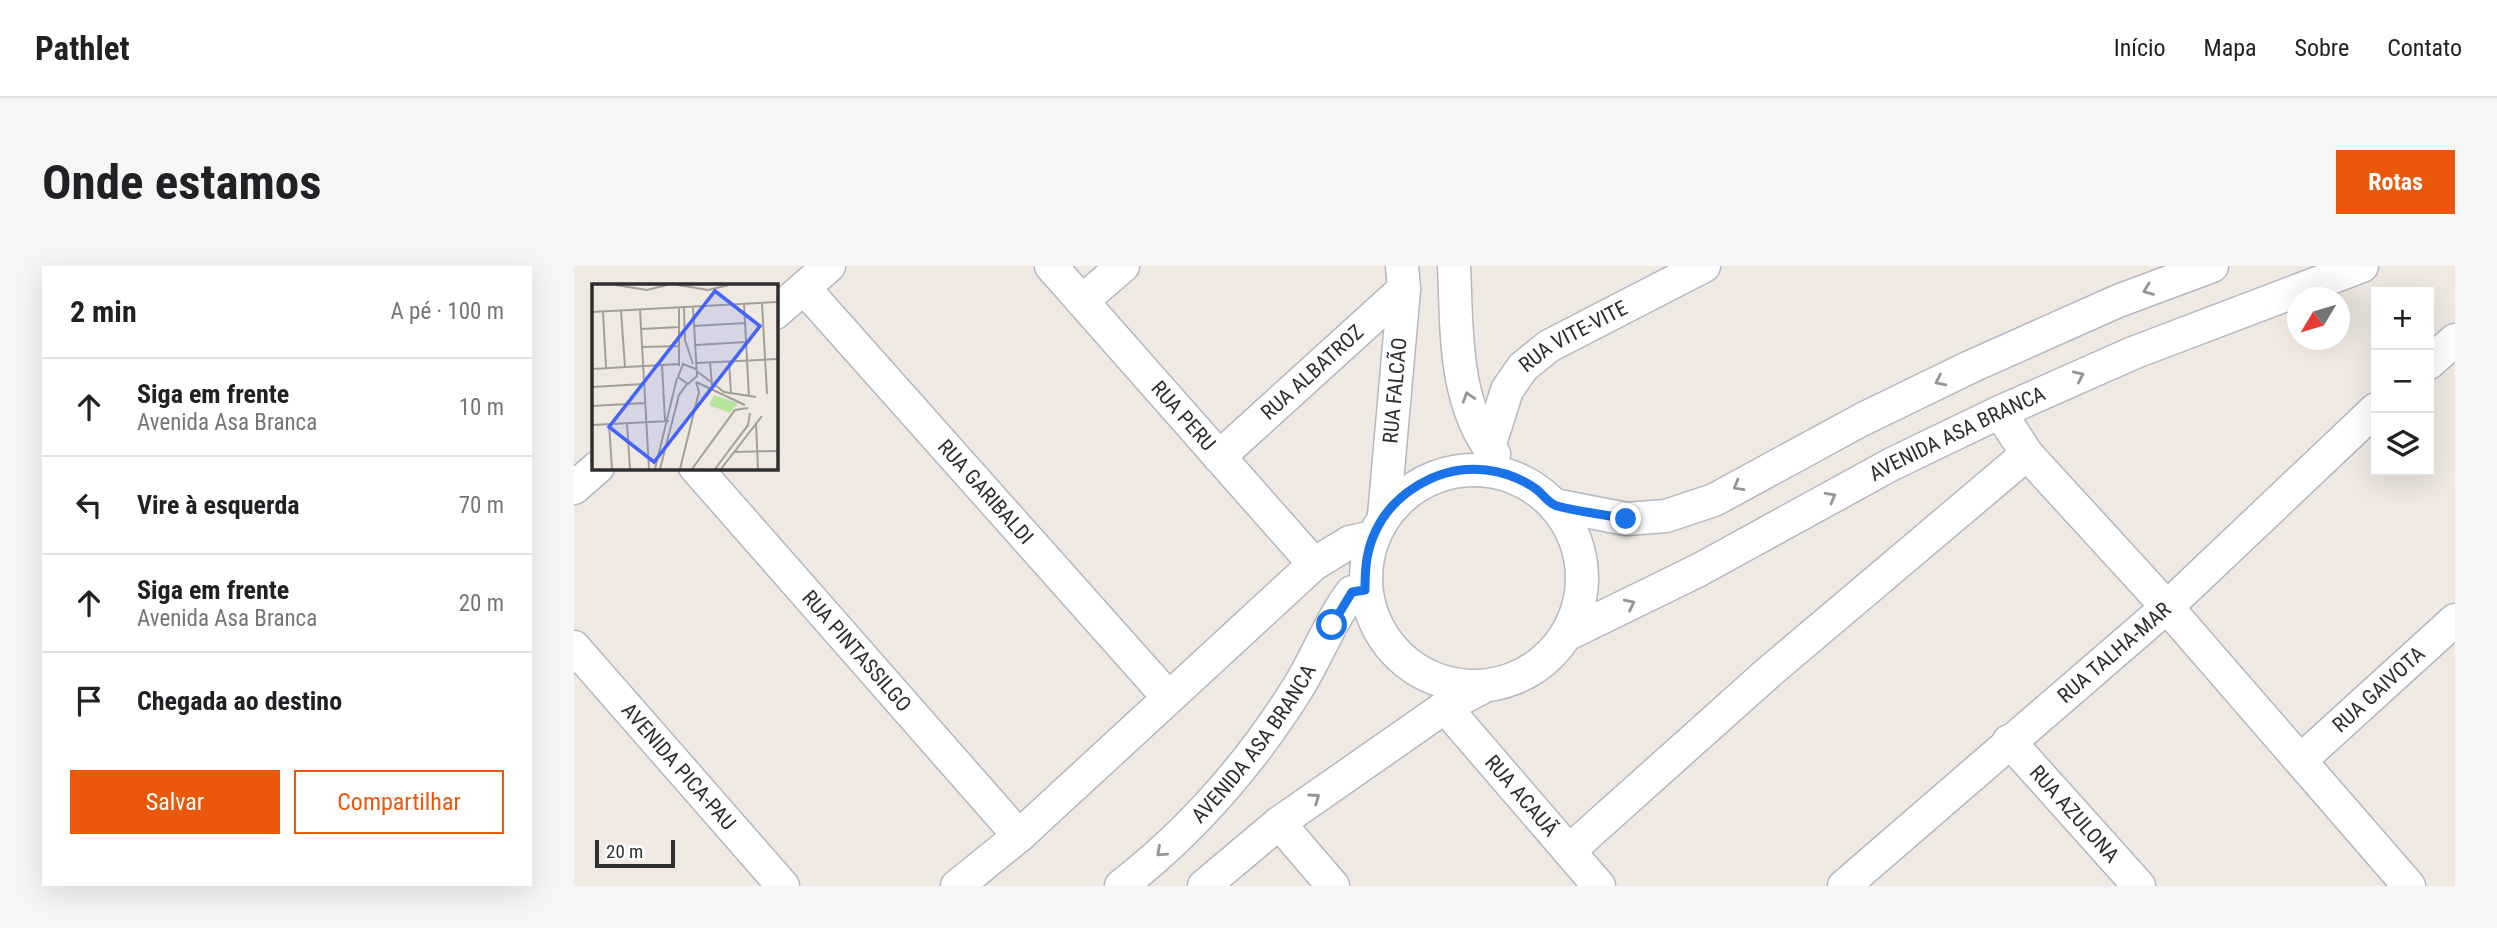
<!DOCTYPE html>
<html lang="pt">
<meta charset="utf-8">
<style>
:root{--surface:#fff;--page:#f6f6f6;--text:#202124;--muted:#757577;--line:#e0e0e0;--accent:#ea580c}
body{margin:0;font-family:"Roboto Condensed",sans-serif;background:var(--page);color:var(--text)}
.controls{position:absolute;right:21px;top:21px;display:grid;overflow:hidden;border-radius:0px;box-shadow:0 7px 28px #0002}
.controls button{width:63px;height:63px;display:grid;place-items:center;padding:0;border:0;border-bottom:2px solid var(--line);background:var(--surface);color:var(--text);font:35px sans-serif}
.compass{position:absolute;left:1713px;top:21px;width:63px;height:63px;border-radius:50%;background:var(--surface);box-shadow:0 7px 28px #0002;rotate:232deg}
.scale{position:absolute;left:21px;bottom:18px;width:80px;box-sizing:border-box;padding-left:7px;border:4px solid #2e2e2e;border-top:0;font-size:19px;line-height:24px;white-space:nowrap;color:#2e2e2e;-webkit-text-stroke:5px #fff;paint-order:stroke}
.stop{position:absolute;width:21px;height:21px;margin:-16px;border:5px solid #1a73e8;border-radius:50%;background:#fff}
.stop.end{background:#1a73e8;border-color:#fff;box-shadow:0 2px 7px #0008}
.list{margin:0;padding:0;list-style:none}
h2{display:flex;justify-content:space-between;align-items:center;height:91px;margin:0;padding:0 28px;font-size:30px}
h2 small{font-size:23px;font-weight:400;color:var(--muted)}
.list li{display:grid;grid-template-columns:46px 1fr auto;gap:21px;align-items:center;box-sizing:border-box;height:98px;padding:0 28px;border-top:2px solid var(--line)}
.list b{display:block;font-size:26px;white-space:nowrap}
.list p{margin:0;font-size:23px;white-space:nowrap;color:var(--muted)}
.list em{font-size:23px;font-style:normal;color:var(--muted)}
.actions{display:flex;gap:14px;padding:21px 28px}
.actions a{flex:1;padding:16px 0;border:2px solid var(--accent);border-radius:0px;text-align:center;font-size:24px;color:var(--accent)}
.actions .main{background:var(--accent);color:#fff}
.icon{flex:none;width:38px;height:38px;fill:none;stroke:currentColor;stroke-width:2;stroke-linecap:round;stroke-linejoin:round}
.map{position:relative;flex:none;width:1881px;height:620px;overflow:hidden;border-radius:0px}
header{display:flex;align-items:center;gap:42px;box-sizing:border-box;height:98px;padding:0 35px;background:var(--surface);border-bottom:2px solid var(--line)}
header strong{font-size:33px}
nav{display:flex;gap:38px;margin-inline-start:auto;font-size:24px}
.intro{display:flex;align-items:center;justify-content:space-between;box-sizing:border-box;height:168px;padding:0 42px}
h1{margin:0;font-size:49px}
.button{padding:18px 32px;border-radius:0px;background:var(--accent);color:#fff;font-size:24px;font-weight:700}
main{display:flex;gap:42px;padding:0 42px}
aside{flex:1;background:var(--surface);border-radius:0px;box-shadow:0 7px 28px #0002}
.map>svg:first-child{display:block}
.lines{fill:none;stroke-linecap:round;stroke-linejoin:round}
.minor-casing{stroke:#b4b7c1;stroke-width:35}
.minor{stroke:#fff;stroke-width:32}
.oneway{stroke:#969696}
.route{stroke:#1a73e8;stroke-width:9}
.labels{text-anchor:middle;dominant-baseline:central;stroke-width:6;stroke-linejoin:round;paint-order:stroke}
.street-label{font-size:21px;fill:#2e2e2e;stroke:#fff}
.inset-road{fill:none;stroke:#a29e99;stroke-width:2}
.view{fill:#4264fb;fill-opacity:0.15;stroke:#4264fb;stroke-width:3.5}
.inset-edge{fill:none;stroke:#2e2e2e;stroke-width:3.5}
</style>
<header>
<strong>Pathlet</strong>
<nav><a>Início</a><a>Mapa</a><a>Sobre</a><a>Contato</a></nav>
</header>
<div class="intro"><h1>Onde estamos</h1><a class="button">Rotas</a></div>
<main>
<aside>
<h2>2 min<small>A pé · 100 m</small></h2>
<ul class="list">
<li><svg class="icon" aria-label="ahead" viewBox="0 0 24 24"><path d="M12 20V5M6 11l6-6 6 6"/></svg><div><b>Siga em frente</b><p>Avenida Asa Branca</p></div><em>10 m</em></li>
<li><svg class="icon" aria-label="left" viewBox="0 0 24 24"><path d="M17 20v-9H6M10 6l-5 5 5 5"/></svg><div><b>Vire à esquerda</b></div><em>70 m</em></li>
<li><svg class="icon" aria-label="ahead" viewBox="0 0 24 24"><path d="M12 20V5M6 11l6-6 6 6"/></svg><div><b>Siga em frente</b><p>Avenida Asa Branca</p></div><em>20 m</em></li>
<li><svg class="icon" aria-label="arrive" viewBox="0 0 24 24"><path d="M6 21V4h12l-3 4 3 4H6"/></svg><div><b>Chegada ao destino</b></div></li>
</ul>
<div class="actions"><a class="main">Salvar</a><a>Compartilhar</a></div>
</aside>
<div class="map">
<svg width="1881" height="620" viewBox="0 0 1881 620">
<rect width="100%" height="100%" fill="#efe9e1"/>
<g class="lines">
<g class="minor-casing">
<g id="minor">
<path id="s1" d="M477 0 740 298"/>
<path d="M880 0C883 63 879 136 920 188"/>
<path id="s2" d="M230 22 594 431"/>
<polyline points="508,35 549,0"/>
<polyline points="201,47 255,0"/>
<polyline points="1855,97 1881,74"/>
<polyline points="1426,146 1453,188 1593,341 1835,620"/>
<path id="s3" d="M915 181 933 124 949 101 975 80 1130 0"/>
<path id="s4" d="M645 191 830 23"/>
<path id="s5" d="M121 201 445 570"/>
<circle cx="900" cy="312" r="108"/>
<polyline points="0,222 24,201"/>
<polyline points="980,239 1052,253 1092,250 1140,234 1287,154 1396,101 1544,35 1638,0"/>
<path id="s6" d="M810 250 830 23 828 0"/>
<path id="s7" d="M994 368 1125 304 1318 198 1426 146 1559 87 1788 0"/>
<path id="s8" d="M0 381 209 620"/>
<path id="s9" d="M871 441 1025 620"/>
<path id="s10" d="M1435 475 1565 620"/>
<path id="s11" d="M1727 494 1881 354"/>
<polyline points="705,557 759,620"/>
<polyline points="995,585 1195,406 1453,188"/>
<polyline points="383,620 445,570 740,298 776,276 799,271"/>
<path id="s12" d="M547 620C619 564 677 497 725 420 744 389 756 355 778 326L791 324"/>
<polyline points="630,620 705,557 871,441 907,422"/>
<path id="s13" d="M1270 620 1593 341 1802 143"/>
</g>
</g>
<use href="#minor" class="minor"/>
</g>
<defs><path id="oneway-chevron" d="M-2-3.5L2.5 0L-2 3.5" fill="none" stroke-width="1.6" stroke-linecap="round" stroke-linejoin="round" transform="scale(1.75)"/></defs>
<g class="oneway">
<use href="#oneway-chevron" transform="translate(1574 24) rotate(159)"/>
<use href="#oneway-chevron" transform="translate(1505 110) rotate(-24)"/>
<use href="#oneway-chevron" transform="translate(1366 115) rotate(154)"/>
<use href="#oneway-chevron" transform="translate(894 131) rotate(-107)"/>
<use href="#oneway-chevron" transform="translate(1164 220) rotate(150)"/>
<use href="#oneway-chevron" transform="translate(1257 231) rotate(-29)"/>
<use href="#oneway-chevron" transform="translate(1056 338) rotate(-26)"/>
<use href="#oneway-chevron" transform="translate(741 532) rotate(-35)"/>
<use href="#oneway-chevron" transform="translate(587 586) rotate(138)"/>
</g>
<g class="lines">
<path class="route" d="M758 359 778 326 791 324C791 305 792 288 799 271 816 228 865 198 912 204 929 206 948 213 962 223 969 228 974 237 983 240 1005 246 1029 248 1052 253"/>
</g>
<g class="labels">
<g class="street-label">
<text stroke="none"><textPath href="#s3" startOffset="147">RUA VITE-VITE</textPath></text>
<text stroke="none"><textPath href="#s4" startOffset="126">RUA ALBATROZ</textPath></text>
<text stroke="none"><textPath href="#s6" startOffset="126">RUA FALCÃO</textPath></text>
<text stroke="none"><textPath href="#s1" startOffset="200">RUA PERU</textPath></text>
<text stroke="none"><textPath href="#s7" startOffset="438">AVENIDA ASA BRANCA</textPath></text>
<text stroke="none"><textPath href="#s2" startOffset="273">RUA GARIBALDI</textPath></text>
<text stroke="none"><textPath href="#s13" startOffset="357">RUA TALHA-MAR</textPath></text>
<text stroke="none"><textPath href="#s5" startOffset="245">RUA PINTASSILGO</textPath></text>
<text stroke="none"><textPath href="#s11" startOffset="105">RUA GAIVOTA</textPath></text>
<text stroke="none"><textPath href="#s12" startOffset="196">AVENIDA ASA BRANCA</textPath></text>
<text stroke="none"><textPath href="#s8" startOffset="159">AVENIDA PICA-PAU</textPath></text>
<text stroke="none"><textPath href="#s9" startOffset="117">RUA ACAUÃ</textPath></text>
<text stroke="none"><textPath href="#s10" startOffset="98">RUA AZULONA</textPath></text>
</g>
</g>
<g transform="translate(18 18)">
<rect width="186" height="186" fill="#efe9e1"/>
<path d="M122 111 146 119 138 129 117 121Z" fill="#b6e59e"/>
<path class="inset-road" d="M24 1 55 6 75 1M86 1 116 6 137 1M170 19 175 110M152 20 157 113M92 23 93 56 101 80M101 23 105 92 96 100 86 93 91 80 104 85M48 26 57 185M29 27 33 83M0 28 185 18M11 28 14 84M102 42 153 39M49 45 88 43M104 61 154 58M50 63 88 62M137 77 139 110M118 78 120 101M105 79 185 75M70 81 73 137M87 82V24M0 85 87 80M106 88 132 108 164 113M104 98 153 121M0 103 52 100M0 122 53 119M35 139 38 185M17 140 20 185M164 140 166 185M0 141 77 137M141 168 185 167M63 185 85 94M68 185 87 111 95 100M88 185 107 108 104 98M100 185 143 126 156 124M123 185 156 141 158 129M129 185 170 132"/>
<path class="view" d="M123 7 168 42 62 178 17 143Z"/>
<rect width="186" height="186" class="inset-edge"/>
</g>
</svg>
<div class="controls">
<button>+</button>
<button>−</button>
<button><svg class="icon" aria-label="layers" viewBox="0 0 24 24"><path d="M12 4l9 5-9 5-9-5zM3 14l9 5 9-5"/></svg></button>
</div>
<svg class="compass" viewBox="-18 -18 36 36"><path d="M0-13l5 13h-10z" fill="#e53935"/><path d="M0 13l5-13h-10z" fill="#757577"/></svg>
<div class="scale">20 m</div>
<div class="stop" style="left:758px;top:359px"></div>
<div class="stop end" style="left:1052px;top:253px"></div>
</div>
</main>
